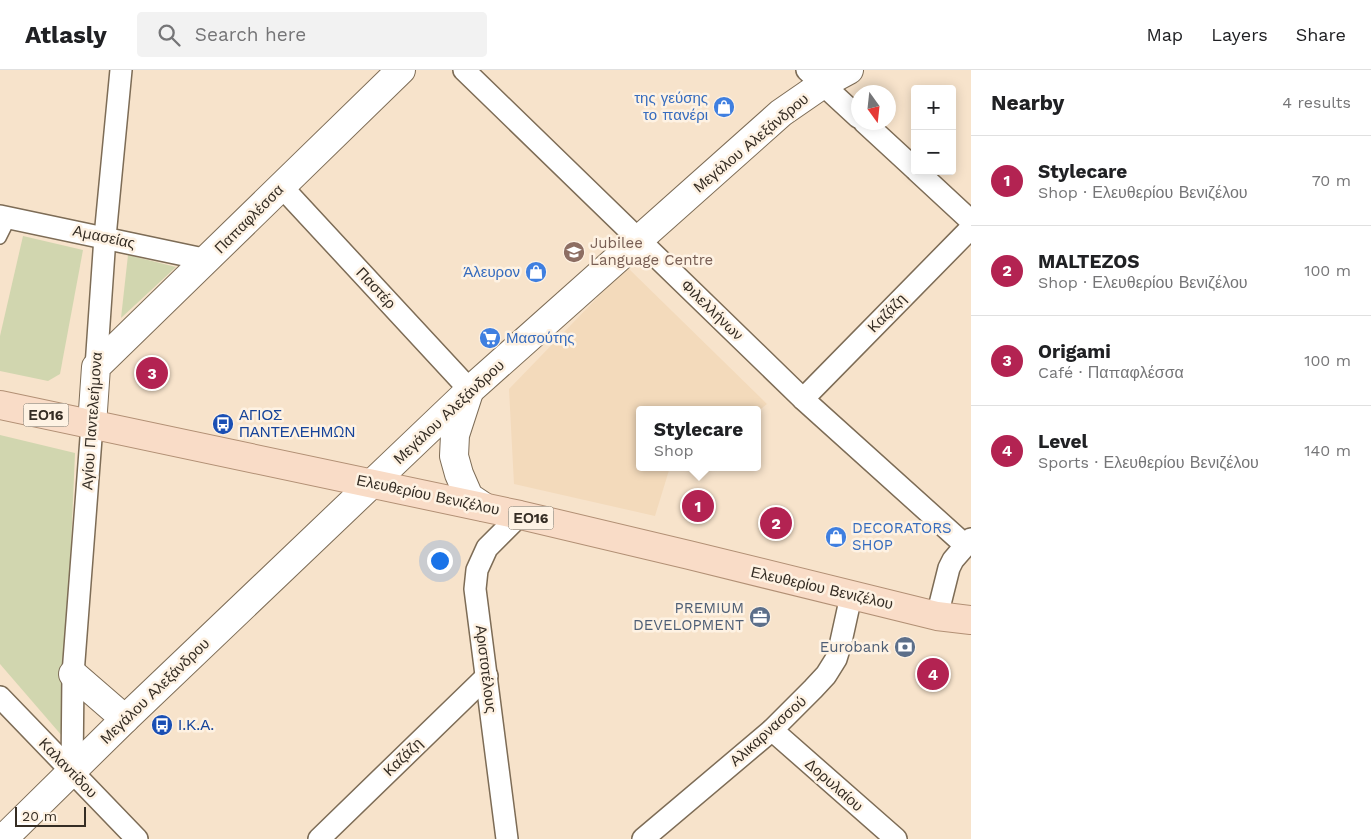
<!DOCTYPE html>
<meta charset="utf-8">
<style>
:root{--surface:#fff;--page:#f2f2f2;--text:#202124;--muted:#757577;--line:#e0e0e0;--accent:#b32352}
body{margin:0;font-family:"Work Sans",sans-serif;background:var(--page);color:var(--text)}
.controls{position:absolute;right:15px;top:15px;display:grid;overflow:hidden;border-radius:5px;box-shadow:0 2px 12px #0003}
.controls button{width:45px;height:45px;display:grid;place-items:center;padding:0;border:0;border-bottom:1px solid var(--line);background:var(--surface);color:var(--text);font:25px sans-serif}
.compass{position:absolute;left:851px;top:15px;width:45px;height:45px;border-radius:50%;background:var(--surface);box-shadow:0 2px 12px #0003;rotate:165deg}
.scale{position:absolute;left:15px;bottom:12px;width:71px;box-sizing:border-box;padding-left:5px;border:2px solid #352d24;border-top:0;font-size:14px;line-height:18px;white-space:nowrap;color:#352d24;-webkit-text-stroke:4px #fef2e3;paint-order:stroke}
.you{position:absolute;left:439px;top:490px;width:18px;height:18px;margin:-12px;border:4px solid #fff;border-radius:50%;background:#1a73e8;box-shadow:0 0 0 8px #1a73e833}
.badge{display:grid;place-items:center;width:32px;height:32px;border-radius:50%;background:var(--accent);color:#fff;font-size:16px;font-weight:700}
.pin{position:absolute;translate:-50% -50%;border:2px solid #fff;box-shadow:0 1px 5px #0006}
.popup{position:absolute;left:636px;top:336px;width:125px;height:65px;box-sizing:border-box;display:grid;place-content:center;border-radius:5px;background:var(--surface);filter:drop-shadow(0 1px 4px #0005);font-size:16px;white-space:nowrap;color:var(--muted)}
.popup b{font-size:19px;color:var(--text)}
.popup::after{content:'';position:absolute;left:50%;top:100%;margin-left:-10px;border:10px solid transparent;border-top-color:var(--surface)}
.list{margin:0;padding:0;list-style:none}
h2{display:flex;justify-content:space-between;align-items:center;height:65px;margin:0;padding:0 20px;font-size:21px}
h2 small{font-size:16px;font-weight:400;color:var(--muted)}
.list li{display:grid;grid-template-columns:32px 1fr auto;gap:15px;align-items:center;box-sizing:border-box;height:90px;padding:0 20px;border-top:1px solid var(--line)}
.list b{display:block;font-size:19px;white-space:nowrap}
.list p{margin:0;font-size:16px;white-space:nowrap;color:var(--muted)}
.list em{font-size:16px;font-style:normal;color:var(--muted)}
.icon{flex:none;width:28px;height:28px;fill:none;stroke:currentColor;stroke-width:2;stroke-linecap:round;stroke-linejoin:round}
.map{position:relative;flex:none;width:971px;height:769px;overflow:hidden}
header{display:flex;align-items:center;gap:30px;box-sizing:border-box;height:70px;padding:0 25px;background:var(--surface);border-bottom:1px solid var(--line)}
header strong{font-size:24px}
nav{display:flex;gap:28px;margin-inline-start:auto;font-size:18px}
.search{width:350px;height:45px;background:var(--page);display:flex;align-items:center;gap:12px;box-sizing:border-box;padding:0 18px;border-radius:5px;color:var(--muted);font-size:19px}
main{display:flex}
aside{flex:1;background:var(--surface)}
.map>svg:first-child{display:block}
.built{fill:#f3dabb}
.green{fill:#d1d6af}
.lines{fill:none;stroke-linecap:round;stroke-linejoin:round}
.service-casing{stroke:#7d6c56;stroke-width:14}
.minor-casing{stroke:#7d6c56;stroke-width:24}
.tertiary-casing{stroke:#7d6c56;stroke-width:30}
.secondary-casing{stroke:#7d6c56;stroke-width:30}
.primary-casing{stroke:#b29075;stroke-width:30}
.service{stroke:#fff;stroke-width:11}
.minor{stroke:#fff;stroke-width:21}
.tertiary{stroke:#fff;stroke-width:28}
.secondary{stroke:#fff;stroke-width:28}
.primary{stroke:#f9dcc7;stroke-width:28}
.labels{text-anchor:middle;dominant-baseline:central;stroke-width:5;stroke-linejoin:round;paint-order:stroke}
.shield{fill:#fef2e3;stroke:#71685d;stroke-width:1}
.shield-label{font-size:14px;font-weight:bold;fill:#352d24}
.shop-label{font-size:15px;fill:#366cbe;stroke:#fef2e3;text-anchor:end}
.street-label{font-size:15px;fill:#352d24;stroke:#fef2e3}
.education-label{font-size:15px;fill:#785e54;stroke:#fef2e3;text-anchor:start}
.transit-label{font-size:15px;fill:#164399;stroke:#fef2e3;text-anchor:start}
.service-label{font-size:15px;fill:#4e5e75;stroke:#fef2e3;text-anchor:end}
</style>
<header>
<strong>Atlasly</strong>
<div class="search"><svg class="icon" aria-label="search" viewBox="0 0 24 24"><circle cx="10" cy="10" r="6"/><path d="M15 15l6 6"/></svg>Search here</div>
<nav><a>Map</a><a>Layers</a><a>Share</a></nav>
</header>
<main>
<div class="map">
<svg width="971" height="769" viewBox="0 0 971 769">
<rect width="100%" height="100%" fill="#f7e3cb"/>
<polygon class="built" points="627,197 767,334 757,342 757,340 639,340 639,397 670,397 655,446 514,414 509,319"/>
<g class="green">
<polygon points="23,166 83,180 60,304 48,311 0,301 0,266"/>
<polygon points="128,185 176,197 121,248"/>
<polygon points="0,365 75,383 63,667 0,594"/>
</g>
<g class="lines">
<g class="service-casing">
<polyline id="service" points="0,168 10,148"/>
</g>
<g class="minor-casing">
<g id="minor">
<polyline points="464,0 803,329 965,475"/>
<polyline points="807,0 858,47"/>
<polyline points="864,52 915,99"/>
<polyline points="917,101 971,151"/>
<polyline points="281,116 470,320"/>
<polyline points="0,146 208,190"/>
<polyline points="96,297 105,167 121,0"/>
<polyline points="803,329 971,158"/>
<polyline points="937,546 949,498 953,490 971,469"/>
<polyline points="0,627 137,769"/>
<polyline points="772,660 896,769"/>
<polyline points="72,702 73,604 92,355"/>
<polyline points="319,769 487,606"/>
<polyline points="507,769 475,519 477,500 487,478 520,445"/>
<polyline points="643,769 772,660 813,619 826,605 836,589 840,576 851,526"/>
</g>
</g>
<g class="tertiary-casing">
<polyline id="tertiary" points="92,355 96,297 401,0"/>
</g>
<g class="secondary-casing">
<g id="secondary">
<polyline points="468,325 455,365 454,386 459,404 469,427 484,437"/>
<polyline points="73,604 125,649"/>
<polyline points="3,769 125,649 470,320 781,43 823,14 849,0"/>
</g>
</g>
<g class="primary-casing">
<polyline id="primary" points="0,335 520,445 689,485 937,546 971,550"/>
</g>
<use href="#service" class="service"/>
<use href="#minor" class="minor"/>
<use href="#tertiary" class="tertiary"/>
<use href="#secondary" class="secondary"/>
<use href="#primary" class="primary"/>
</g>
<defs>
<g id="shop-disc" transform="scale(1.125)"><circle r="9.5" fill="#3f7fe0" stroke="#fef2e3"/><path d="M-5-2.5h2.3a2.7 3.5 0 0 1 5.4 0H5L5.5 6h-11ZM-1.5-2.5h3a1.5 2.3 0 0 0-3 0Z" fill="#fff"/></g>
<g id="school-disc" transform="scale(1.125)"><circle r="9.5" fill="#8d6e63" stroke="#fef2e3"/><path d="M0-5L7-2L0 1L-7-2ZM-4 1L0 2.5L4 1V4Q0 6-4 4Z" fill="#fff"/></g>
<g id="supermarket-disc" transform="scale(1.125)"><circle r="9.5" fill="#3f7fe0" stroke="#fef2e3"/><path d="M-6-5.5h2.5l.6 2H6L4.5 2H-2.5L-4.4-4H-6ZM-1.5 3.2a1.3 1.3 0 1 0 .1 0ZM3 3.2a1.3 1.3 0 1 0 .1 0Z" fill="#fff"/></g>
<g id="bus-disc" transform="scale(1.125)"><circle r="9.5" fill="#1a4fb4" stroke="#fef2e3"/><path d="M-5-6H5V4H4V6H2V4H-2V6H-4V4H-5ZM-3.5-4V0h7V-4ZM-3.5 1.2v1.5H-2V1.2ZM2 1.2v1.5H3.5V1.2Z" fill="#fff"/></g>
<g id="office-disc" transform="scale(1.125)"><circle r="9.5" fill="#5c6f8a" stroke="#fef2e3"/><path d="M-6-3h4V-5.5h4V-3h4V5H-6ZM-1-4.5V-3h2v-1.5ZM-6 0V1H6V0Z" fill="#fff"/></g>
<g id="bank-disc" transform="scale(1.125)"><circle r="9.5" fill="#5c6f8a" stroke="#fef2e3"/><path d="M-6-4H6V4H-6ZM0-2.3a2.3 2.3 0 1 0 0 4.6a2.3 2.3 0 1 0 0-4.6Z" fill="#fff"/></g>
</defs>
<g fill-rule="evenodd">
<use href="#shop-disc" x="724" y="37"/>
<use href="#school-disc" x="574" y="182"/>
<use href="#shop-disc" x="536" y="202"/>
<use href="#supermarket-disc" x="490" y="268"/>
<use href="#bus-disc" x="223" y="354"/>
<use href="#shop-disc" x="836" y="467"/>
<use href="#office-disc" x="760" y="547"/>
<use href="#bank-disc" x="905" y="577"/>
<use href="#bus-disc" x="162" y="655"/>
</g>
<g class="labels">
<g class="shield">
<rect x="23.5" y="333.5" width="45" height="23" rx="4"/>
<rect x="508.5" y="436.5" width="45" height="23" rx="4"/>
</g>
<g class="shield-label">
<text x="46" y="345">ΕΟ16</text>
<text x="531" y="448">ΕΟ16</text>
</g>
<g class="shop-label">
<text x="708" y="28">της γεύσης<tspan x="708" dy="17">το πανέρι</tspan></text>
<text x="520" y="202">Άλευρον</text>
<text x="506" y="268" text-anchor="start">Μασούτης</text>
<text x="852" y="458" text-anchor="start">DECORATORS<tspan x="852" dy="17">SHOP</tspan></text>
</g>
<g class="street-label">
<text transform="translate(751 73) rotate(-40)">Μεγάλου Αλεξάνδρου</text>
<text transform="translate(249 149) rotate(-45)">Παπαφλέσσα</text>
<text transform="translate(104 167) rotate(12)">Αμασείας</text>
<text transform="translate(376 218) rotate(47)">Παστέρ</text>
<text transform="translate(712 240) rotate(44)">Φιλελλήνων</text>
<text transform="translate(887 243) rotate(-46)">Καζάζη</text>
<text transform="translate(449 342) rotate(-43)">Μεγάλου Αλεξάνδρου</text>
<text transform="translate(92 351) rotate(-86)">Αγίου Παντελεήμονα</text>
<text transform="translate(428 425) rotate(12)">Ελευθερίου Βενιζέλου</text>
<text transform="translate(822 518) rotate(13)">Ελευθερίου Βενιζέλου</text>
<text transform="translate(486 599) rotate(83)">Αριστοτέλους</text>
<text transform="translate(155 621) rotate(-44)">Μεγάλου Αλεξάνδρου</text>
<text transform="translate(768 661) rotate(-42)">Αλικαρνασσού</text>
<text transform="translate(403 687) rotate(-44)">Καζάζη</text>
<text transform="translate(68 698) rotate(46)">Καλαντίδου</text>
<text transform="translate(834 715) rotate(41)">Δορυλαίου</text>
</g>
<g class="education-label">
<text x="590" y="173">Jubilee<tspan x="590" dy="17">Language Centre</tspan></text>
</g>
<g class="transit-label">
<text x="239" y="345">ΑΓΙΟΣ<tspan x="239" dy="17">ΠΑΝΤΕΛΕΗΜΩΝ</tspan></text>
<text x="178" y="655">Ι.Κ.Α.</text>
</g>
<g class="service-label">
<text x="744" y="538">PREMIUM<tspan x="744" dy="17">DEVELOPMENT</tspan></text>
<text x="889" y="577">Eurobank</text>
</g>
</g>
</svg>
<div class="controls">
<button>+</button>
<button>−</button>
</div>
<svg class="compass" viewBox="-18 -18 36 36"><path d="M0-13l5 13h-10z" fill="#e53935"/><path d="M0 13l5-13h-10z" fill="#757577"/></svg>
<div class="scale">20 m</div>
<div class="you"></div>
<div class="pin badge" style="left:698px;top:436px">1</div>
<div class="popup"><b>Stylecare</b>Shop</div>
<div class="pin badge" style="left:776px;top:453px">2</div>
<div class="pin badge" style="left:152px;top:303px">3</div>
<div class="pin badge" style="left:933px;top:604px">4</div>
</div>
<aside>
<h2>Nearby<small>4 results</small></h2>
<ul class="list">
<li><span class="badge">1</span><div><b>Stylecare</b><p>Shop · Ελευθερίου Βενιζέλου</p></div><em>70 m</em></li>
<li><span class="badge">2</span><div><b>MALTEZOS</b><p>Shop · Ελευθερίου Βενιζέλου</p></div><em>100 m</em></li>
<li><span class="badge">3</span><div><b>Origami</b><p>Café · Παπαφλέσσα</p></div><em>100 m</em></li>
<li><span class="badge">4</span><div><b>Level</b><p>Sports · Ελευθερίου Βενιζέλου</p></div><em>140 m</em></li>
</ul>
</aside>
</main>
